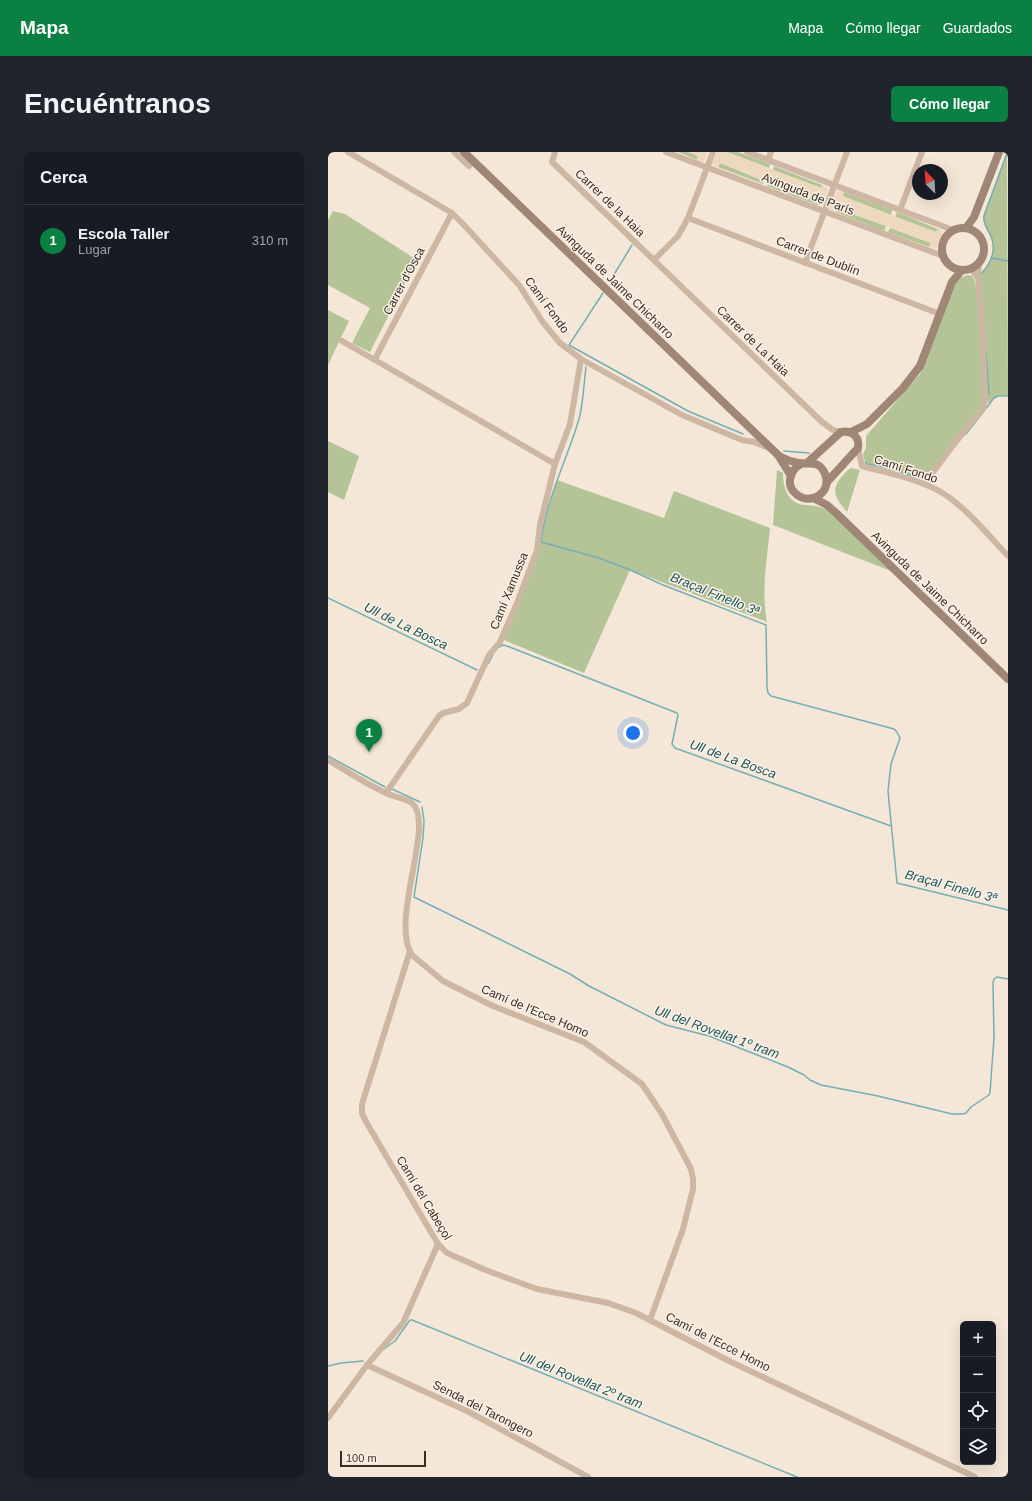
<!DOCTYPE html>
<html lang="es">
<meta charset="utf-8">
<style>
:root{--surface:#171b24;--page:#20242c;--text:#f1f3f6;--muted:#9ea1a6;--line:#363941;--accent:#0b8043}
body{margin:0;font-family:Helvetica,sans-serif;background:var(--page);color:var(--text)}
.controls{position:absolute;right:12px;bottom:12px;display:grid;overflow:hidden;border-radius:6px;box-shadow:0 4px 16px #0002}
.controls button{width:36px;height:36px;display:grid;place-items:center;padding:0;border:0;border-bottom:1px solid var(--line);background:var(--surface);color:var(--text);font:20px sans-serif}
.compass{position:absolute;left:584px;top:12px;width:36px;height:36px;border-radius:50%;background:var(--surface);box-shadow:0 4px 16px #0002;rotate:336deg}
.scale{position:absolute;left:12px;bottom:10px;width:86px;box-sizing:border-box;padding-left:4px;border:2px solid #372c26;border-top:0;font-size:11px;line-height:14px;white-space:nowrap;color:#372c26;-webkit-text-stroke:3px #fbf1e5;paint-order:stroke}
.you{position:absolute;left:305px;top:581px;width:14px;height:14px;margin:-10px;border:3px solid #fff;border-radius:50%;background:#1a73e8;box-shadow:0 0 0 6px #1a73e833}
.badge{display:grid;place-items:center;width:26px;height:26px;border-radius:50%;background:var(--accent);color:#fff;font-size:13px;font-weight:700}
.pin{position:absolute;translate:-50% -33px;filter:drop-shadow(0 1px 2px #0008)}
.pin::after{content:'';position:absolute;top:21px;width:14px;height:12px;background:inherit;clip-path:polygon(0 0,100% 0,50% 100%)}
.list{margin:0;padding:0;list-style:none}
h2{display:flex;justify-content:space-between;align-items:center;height:52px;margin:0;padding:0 16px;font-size:17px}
h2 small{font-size:13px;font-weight:400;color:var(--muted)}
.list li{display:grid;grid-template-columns:26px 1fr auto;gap:12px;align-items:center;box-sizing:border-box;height:72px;padding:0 16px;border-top:1px solid var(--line)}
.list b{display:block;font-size:15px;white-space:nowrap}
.list p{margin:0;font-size:13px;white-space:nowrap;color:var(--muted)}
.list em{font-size:13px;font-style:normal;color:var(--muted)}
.icon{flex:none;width:22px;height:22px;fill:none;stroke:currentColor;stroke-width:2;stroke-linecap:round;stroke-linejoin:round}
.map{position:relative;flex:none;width:680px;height:1325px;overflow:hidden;border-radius:6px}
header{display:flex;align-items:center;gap:24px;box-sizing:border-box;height:56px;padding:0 20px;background:var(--accent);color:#fff}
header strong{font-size:19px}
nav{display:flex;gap:22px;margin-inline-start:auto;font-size:14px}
.intro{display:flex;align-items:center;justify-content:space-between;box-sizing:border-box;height:96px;padding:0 24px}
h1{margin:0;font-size:28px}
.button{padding:10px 18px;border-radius:6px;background:var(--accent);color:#fff;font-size:14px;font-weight:700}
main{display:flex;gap:24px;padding:0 24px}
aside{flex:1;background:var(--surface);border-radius:6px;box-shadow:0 4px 16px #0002}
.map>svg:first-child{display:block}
.green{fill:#b4c497}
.plaza{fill:#edd9be}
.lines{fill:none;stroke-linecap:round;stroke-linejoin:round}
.stream{stroke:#75afb3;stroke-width:1.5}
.street{stroke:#cdb7a3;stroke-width:6}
.secondary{stroke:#a08675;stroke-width:8}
.labels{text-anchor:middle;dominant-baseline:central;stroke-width:3;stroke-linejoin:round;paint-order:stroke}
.street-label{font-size:12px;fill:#372c26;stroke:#fbf1e5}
.water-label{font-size:13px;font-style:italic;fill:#18565c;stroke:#fbf1e5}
</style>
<header>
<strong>Mapa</strong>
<nav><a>Mapa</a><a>Cómo llegar</a><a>Guardados</a></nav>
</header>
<div class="intro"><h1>Encuéntranos</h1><a class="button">Cómo llegar</a></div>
<main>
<aside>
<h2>Cerca<small></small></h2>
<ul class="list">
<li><span class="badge">1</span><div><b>Escola Taller</b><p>Lugar</p></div><em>310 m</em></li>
</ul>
</aside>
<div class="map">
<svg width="680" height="1325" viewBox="0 0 680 1325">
<rect width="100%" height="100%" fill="#f4e7d8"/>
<g class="green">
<polygon points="350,0 360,0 370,4 369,8"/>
<polygon points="399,0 410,0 442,12 441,16"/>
<path d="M679 0 680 244C671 241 666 245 660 252L652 122C663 111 670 97 661 82 658 76 655 71 655 64Z"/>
<polygon points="392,11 436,29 435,32 390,15"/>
<polygon points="446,14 494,33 493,36 445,18"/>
<polygon points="441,30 491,50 489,53 439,34"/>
<polygon points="516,40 564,58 563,63 514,44"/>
<polygon points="509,56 558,74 556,79 508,60"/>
<polygon points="5,59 17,62 89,108 42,200 24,191 42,156 0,133 0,68"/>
<polygon points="569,60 610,77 608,80 567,65"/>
<polygon points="562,76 603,91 601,95 560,80"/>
<path d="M639 123 644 124C654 136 656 234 654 253L596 328 551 315 538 313 535 303 538 295V284L592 222 627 133 630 127Z"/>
<polygon points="0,158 21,169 0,213"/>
<polygon points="0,289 31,304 16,348 0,340"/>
<path d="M523 316 532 318 519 360C502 341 504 334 521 317Z"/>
<path d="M449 318 455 321C455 336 460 352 478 353 487 354 492 354 500 358L563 419 445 373Z"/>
<path d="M229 328 336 366 346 339 442 376C439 407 433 440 439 470L302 418 256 521 176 488 213 390 215 375Z"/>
</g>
<g class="plaza">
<polygon points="360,0 380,0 376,9 373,10 369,8 370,4"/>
<polygon points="389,0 399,0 493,36 494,33 499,35 500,39 494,53 489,53 490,49 392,11 390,15 385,13 384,10"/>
<polygon points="511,39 516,40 515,44 563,63 608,80 610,77 614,79 615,80 611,87 609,96 605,97 601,95 603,91 509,56 508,60 503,58 502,56 504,49 508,40"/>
</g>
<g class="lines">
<g class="stream">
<polyline points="664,106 680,109"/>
<path d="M653 122C663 111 670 98 662 82 659 76 655 72 656 64L679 1"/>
<polyline points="282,129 304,93"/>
<polyline points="275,141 241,193 360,259 415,282"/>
<polyline points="658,200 661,242"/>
<path d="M258 215C256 230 255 253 251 267 239 308 218 347 213 390L271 406 300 417 335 433 438 473 439 535 440 541 443 544 566 577 569 580 572 586 563 612 560 639 569 731 680 758"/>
<polyline points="638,282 666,246 670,244 680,244"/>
<polyline points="456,299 481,301"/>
<polyline points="537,310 539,312 552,314 596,327"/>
<polyline points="0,446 149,518"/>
<polyline points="171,495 175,493 179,494 349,561 350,563 344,592 347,596 563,674"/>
<polyline points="160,512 165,503"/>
<polyline points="0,604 57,635"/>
<polyline points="64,637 92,650"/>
<polyline points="94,655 96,669 95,686 86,745 242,822 261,834 338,873 381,884 460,915 476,923 482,928 493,933 550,944 624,962 635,962 638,961 643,955 661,943 662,940 666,886 665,831 666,827 669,825 680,827"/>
<polyline points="56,1197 67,1189 82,1168 84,1168 469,1325"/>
<polyline points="0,1214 13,1211 35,1209"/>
</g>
<g class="street">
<polyline points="20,0 124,61 136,73 191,133 214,169 232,191 253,207 354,263 414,288 426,290 441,296"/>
<polyline points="126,0 141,14 146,9"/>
<polyline points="227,0 224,10 494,270 505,278 513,280"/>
<polyline points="338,0 615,104"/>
<polyline points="419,0 625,78"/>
<polyline points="440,8 443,0"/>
<polyline points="572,58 594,0"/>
<polyline points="360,66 612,162"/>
<polyline points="326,108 350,84 360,66 385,0"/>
<polyline points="477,111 519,0"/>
<polyline points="642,116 650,126"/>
<polyline points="14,189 227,312"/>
<polyline points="47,207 124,61"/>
<path d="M530 296 534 314C559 321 591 327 613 340 639 356 659 382 680 404"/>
<polyline points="596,332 627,291 655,256 657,247 654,170 650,126 651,110"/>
<path d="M0 608C19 619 38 632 58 641 66 645 77 646 84 651 108 671 61 768 84 803L115 829 165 854 256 890 314 932 334 962 363 1017 365 1027V1037L355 1077 322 1168"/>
<polyline points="58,641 111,564 115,561 131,557 139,551 161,503 172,490 189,451 209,398 212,373 227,312 242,272 253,207"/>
<polyline points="82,799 34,952 34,961 37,968 110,1092 119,1101 160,1119 209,1137 280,1151 308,1161 403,1210 647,1325"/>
<polyline points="39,1213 141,1260 260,1325"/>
<polyline points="0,1266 39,1213 75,1171 110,1092"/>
</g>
<g class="secondary">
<polyline points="136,0 450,303 463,324"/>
<polyline points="638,76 646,65 671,0"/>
<circle cx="635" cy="97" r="21"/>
<polyline points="523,280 539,272 575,236 592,214 624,130 634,118"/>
<path d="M451 304C457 307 464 310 471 311 481 313 491 307 497 322 505 339 483 355 468 342 457 333 462 318 473 312"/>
<path d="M480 310 513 280C524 278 532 285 530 296L499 330"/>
<polyline points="485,346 499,353 508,361 680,527"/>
</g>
</g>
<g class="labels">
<g class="street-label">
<text transform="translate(480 42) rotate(21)">Avinguda de París</text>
<text transform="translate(282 51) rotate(44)">Carrer de la Haia</text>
<text transform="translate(490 104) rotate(21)">Carrer de Dublín</text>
<text transform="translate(76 129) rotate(-62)">Carrer d'Osca</text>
<text transform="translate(287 130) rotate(44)">Avinguda de Jaime Chicharro</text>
<text transform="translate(219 153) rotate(54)">Camí Fondo</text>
<text transform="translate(425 189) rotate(44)">Carrer de La Haia</text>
<text transform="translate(578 317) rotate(18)">Camí Fondo</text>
<text transform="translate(602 436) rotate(44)">Avinguda de Jaime Chicharro</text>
<text transform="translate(181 439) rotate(-68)">Camí Xamussa</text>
<text transform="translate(207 859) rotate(23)">Camí de l'Ecce Homo</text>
<text transform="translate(96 1046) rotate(59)">Camí del Cabeçol</text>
<text transform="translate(390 1190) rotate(27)">Camí de l'Ecce Homo</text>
<text transform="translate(155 1257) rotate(27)">Senda del Tarongero</text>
</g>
<g class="water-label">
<text transform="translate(387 442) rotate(22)">Braçal Finello 3ª</text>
<text transform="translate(78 474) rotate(26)">Ull de La Bosca</text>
<text transform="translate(405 607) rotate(20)">Ull de La Bosca</text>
<text transform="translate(623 734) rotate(15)">Braçal Finello 3ª</text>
<text transform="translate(389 880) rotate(20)">Ull del Rovellat 1º tram</text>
<text transform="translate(253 1228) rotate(22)">Ull del Rovellat 2º tram</text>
</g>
</g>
</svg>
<div class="controls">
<button>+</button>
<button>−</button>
<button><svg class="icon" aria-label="locate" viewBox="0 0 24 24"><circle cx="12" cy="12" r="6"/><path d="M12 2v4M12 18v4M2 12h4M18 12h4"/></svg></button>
<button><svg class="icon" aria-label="layers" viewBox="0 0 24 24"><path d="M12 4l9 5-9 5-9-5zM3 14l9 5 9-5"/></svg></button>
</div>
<svg class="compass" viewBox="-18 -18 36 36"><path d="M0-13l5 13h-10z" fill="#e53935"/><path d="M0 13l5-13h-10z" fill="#9ea1a6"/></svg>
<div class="scale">100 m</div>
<div class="you"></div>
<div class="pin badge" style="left:41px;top:600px">1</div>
</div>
</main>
